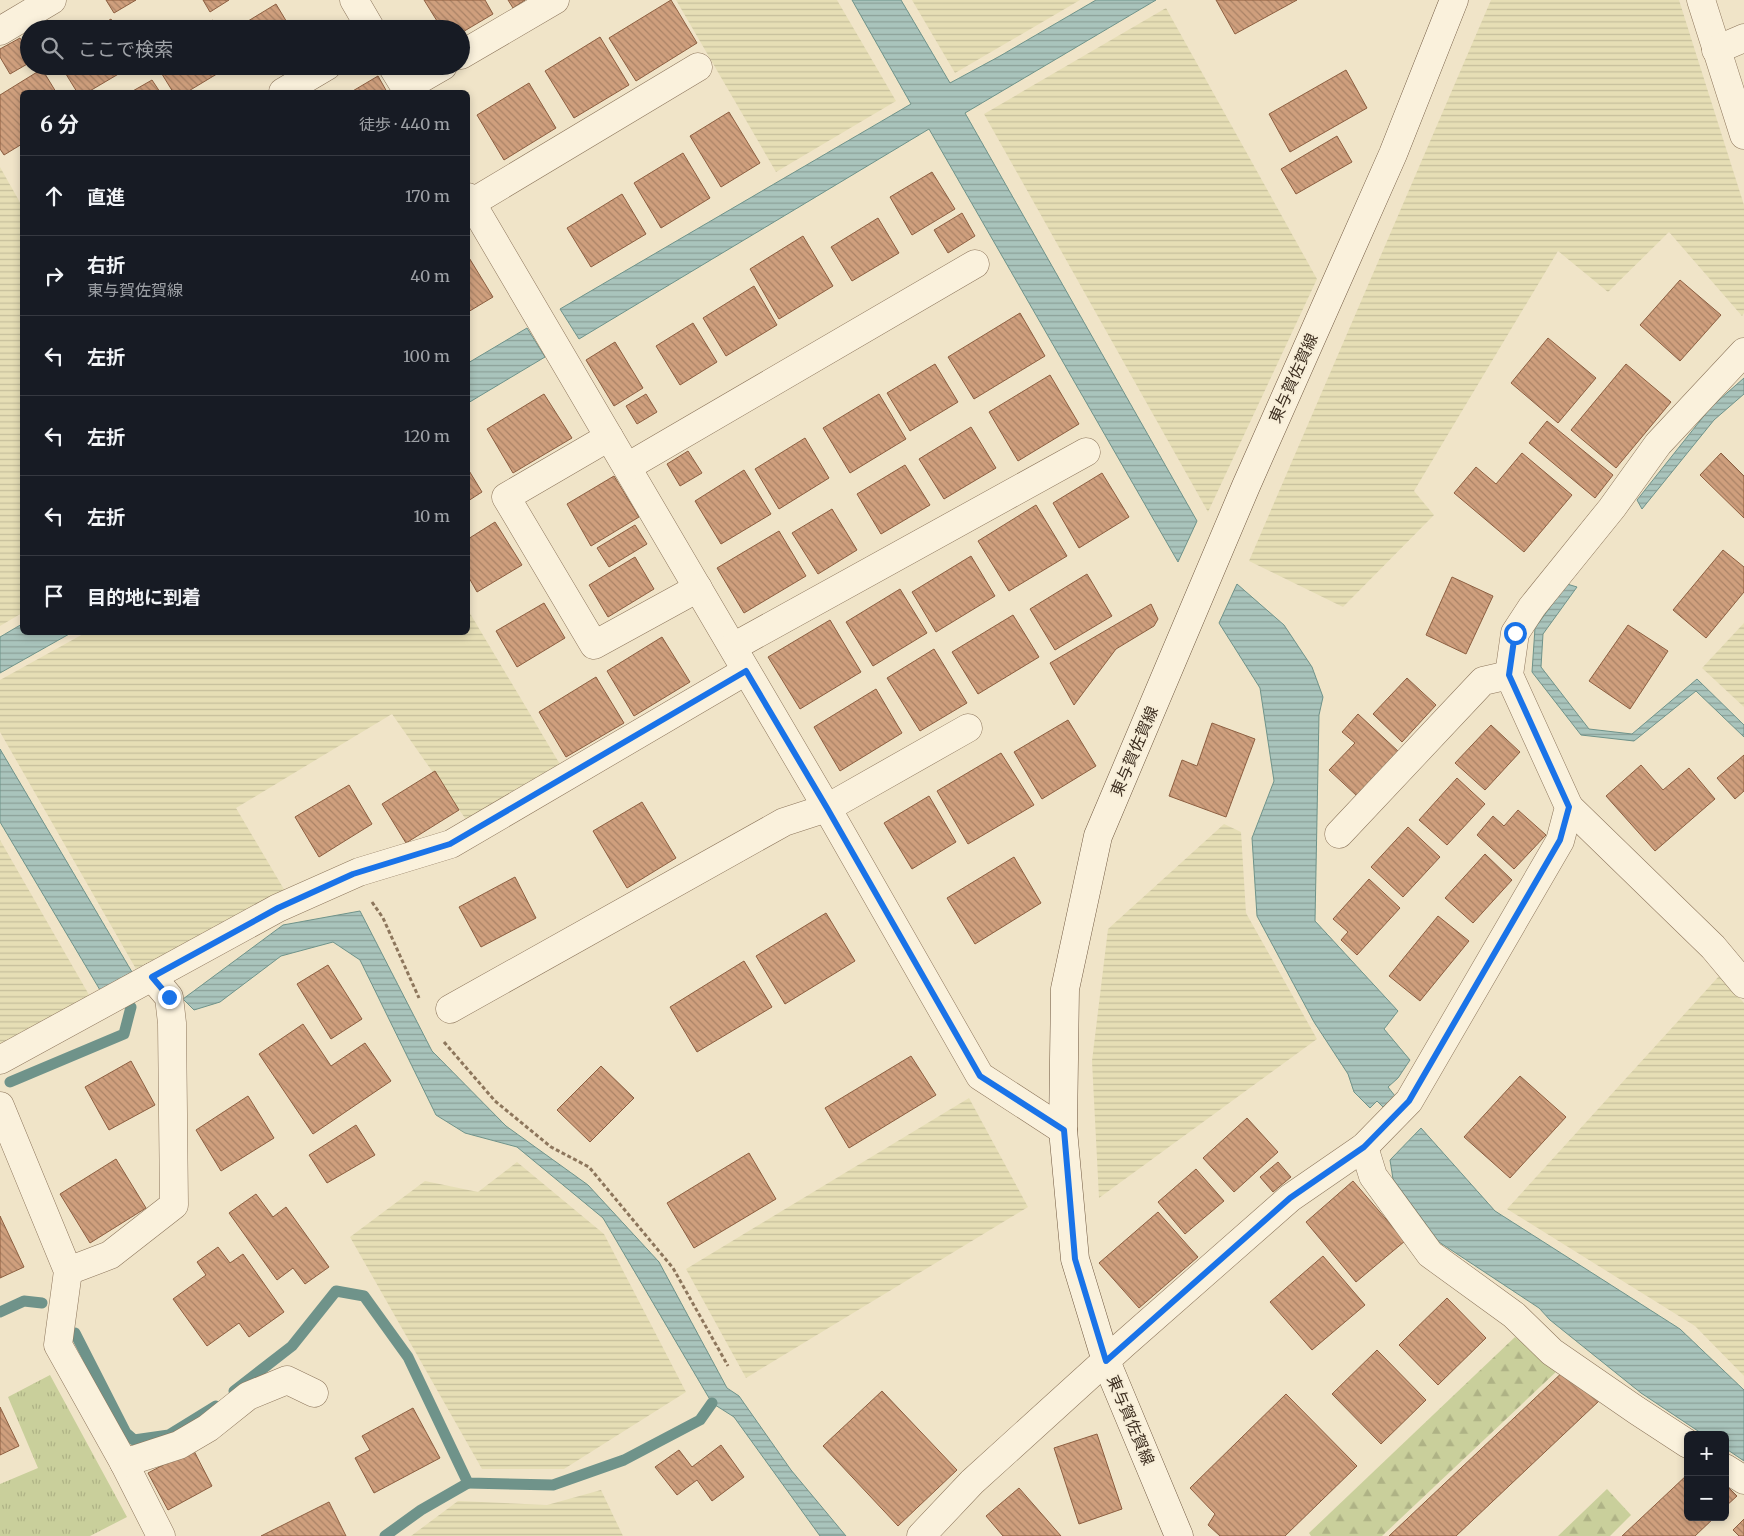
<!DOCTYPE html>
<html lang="ja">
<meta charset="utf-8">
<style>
:root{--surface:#171b24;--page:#242831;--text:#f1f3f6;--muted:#9ea1a6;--line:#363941}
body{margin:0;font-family:Merriweather,"Noto Sans JP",serif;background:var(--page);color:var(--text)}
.controls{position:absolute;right:15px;bottom:15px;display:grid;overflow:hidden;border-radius:8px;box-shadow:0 2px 8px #0003}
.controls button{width:45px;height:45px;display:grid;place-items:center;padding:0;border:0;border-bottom:1px solid var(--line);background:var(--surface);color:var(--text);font:25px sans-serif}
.stop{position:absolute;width:15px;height:15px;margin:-11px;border:4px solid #1a73e8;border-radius:50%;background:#fff}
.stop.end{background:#1a73e8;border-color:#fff;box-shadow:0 1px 5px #0008}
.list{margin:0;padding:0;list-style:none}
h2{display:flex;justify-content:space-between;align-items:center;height:65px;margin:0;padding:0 20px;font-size:21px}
h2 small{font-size:16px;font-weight:400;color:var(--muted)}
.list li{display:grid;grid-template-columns:32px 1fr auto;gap:15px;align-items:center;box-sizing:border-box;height:80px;padding:0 20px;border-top:1px solid var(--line)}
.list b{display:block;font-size:19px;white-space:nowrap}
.list p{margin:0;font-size:16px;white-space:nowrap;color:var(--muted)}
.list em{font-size:16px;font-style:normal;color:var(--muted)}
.icon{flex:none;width:28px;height:28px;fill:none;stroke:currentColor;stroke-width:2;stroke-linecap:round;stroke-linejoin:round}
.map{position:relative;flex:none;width:1744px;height:1536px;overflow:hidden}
.search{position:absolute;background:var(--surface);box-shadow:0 2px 8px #0003;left:20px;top:20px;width:450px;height:55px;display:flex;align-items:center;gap:12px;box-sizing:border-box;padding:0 18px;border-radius:28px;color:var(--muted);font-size:19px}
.panel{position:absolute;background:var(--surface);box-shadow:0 2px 8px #0003;left:20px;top:90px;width:450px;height:545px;border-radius:8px}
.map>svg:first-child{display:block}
.farmland{fill:url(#farmland-rules)}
.grass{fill:url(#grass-tufts)}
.forest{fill:url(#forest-firs)}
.water{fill:url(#water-rules);stroke:#6f938a}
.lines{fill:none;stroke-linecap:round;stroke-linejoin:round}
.stream{stroke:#6f938a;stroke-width:11}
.building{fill:url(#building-back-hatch);stroke:#8d5f41}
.street-casing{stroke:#8d765c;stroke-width:29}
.secondary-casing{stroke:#6f573f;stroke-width:29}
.path{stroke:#8d765c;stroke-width:3;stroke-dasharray:4 2.5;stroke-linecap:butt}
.street{stroke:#faf1dc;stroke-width:28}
.secondary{stroke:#faf1dc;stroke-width:28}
.route{stroke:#1a73e8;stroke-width:6}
.labels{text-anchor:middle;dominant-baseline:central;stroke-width:4;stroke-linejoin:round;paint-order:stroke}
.street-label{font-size:16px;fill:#3d2e20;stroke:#f7eed8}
</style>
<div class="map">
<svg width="1744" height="1536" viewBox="0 0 1744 1536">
<defs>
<pattern id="farmland-rules" width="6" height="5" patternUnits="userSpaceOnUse" patternTransform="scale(1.25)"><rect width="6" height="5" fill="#e6deb5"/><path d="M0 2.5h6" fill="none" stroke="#c6bf9b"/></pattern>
<pattern id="grass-tufts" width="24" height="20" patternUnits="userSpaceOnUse" patternTransform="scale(1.25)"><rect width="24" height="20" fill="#c9cf9b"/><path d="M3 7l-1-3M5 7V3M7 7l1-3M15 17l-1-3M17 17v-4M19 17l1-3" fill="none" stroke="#aeb285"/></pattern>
<pattern id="forest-firs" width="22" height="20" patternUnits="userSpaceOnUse" patternTransform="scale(1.25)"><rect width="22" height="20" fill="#c9cf9b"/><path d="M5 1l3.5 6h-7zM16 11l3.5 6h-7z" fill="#aeb285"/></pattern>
<pattern id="water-rules" width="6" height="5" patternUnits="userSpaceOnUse" patternTransform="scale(1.25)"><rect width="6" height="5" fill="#a9c4bc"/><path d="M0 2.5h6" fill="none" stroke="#8ba098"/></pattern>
<pattern id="building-back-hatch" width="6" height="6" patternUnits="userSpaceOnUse" patternTransform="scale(1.25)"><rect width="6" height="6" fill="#cf9f7d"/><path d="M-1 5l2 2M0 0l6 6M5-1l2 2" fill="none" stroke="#a98266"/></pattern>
</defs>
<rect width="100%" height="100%" fill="#f0e4c8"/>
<g class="farmland">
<polygon points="676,0 837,0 896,101 776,172"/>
<polygon points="912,0 1080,0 955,73"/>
<polygon points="1491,0 1679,0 1744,205 1744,313 1742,316 1669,232 1608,292 1558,251 1414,491 1434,515 1343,607 1249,561"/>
<polygon points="1166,8 1317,279 1208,512 984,114"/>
<polygon points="0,167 22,206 22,613 0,626"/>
<polygon points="468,610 561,766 467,821 392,714 236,808 285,891 136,969 0,732 0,680 85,633 468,632"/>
<polygon points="1744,623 1744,707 1702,668"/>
<polygon points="1224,824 1241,832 1246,913 1317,1039 1099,1198 1092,1061 1108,929"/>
<polygon points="0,840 92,1000 0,1050"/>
<polygon points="1720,975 1744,1003 1744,1376 1695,1326 1507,1209"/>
<polygon points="969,1098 1028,1207 746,1378 686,1269"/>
<polygon points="517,1162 604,1234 686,1392 564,1469 482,1469 350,1237 425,1181 478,1192"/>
<polygon points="601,1490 623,1536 411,1536 458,1501 547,1505"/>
</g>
<polygon class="grass" points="50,1375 127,1517 90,1536 0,1536 0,1484 38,1468 8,1397"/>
<g class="forest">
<polygon points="1515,1337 1558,1370 1382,1536 1311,1536 1309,1533"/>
<polygon points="1607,1489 1631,1515 1610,1536 1558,1536"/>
</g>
<g class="water">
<polygon points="852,0 901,0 950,83 1000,56 1096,0 1156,0 965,113 1197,521 1178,562 929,129 579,339 560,309 911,104"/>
<polygon points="527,328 545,357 468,403 468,363"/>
<polygon points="1744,378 1744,394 1714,420 1642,509 1637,500 1711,407"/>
<polygon points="1237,584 1284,625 1312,667 1323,697 1319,715 1315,921 1398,1011 1384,1029 1410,1060 1398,1078 1388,1087 1395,1096 1383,1107 1377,1101 1370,1108 1354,1092 1348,1074 1314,1022 1257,916 1252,838 1274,781 1260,688 1219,623"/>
<polygon points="1567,584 1577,587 1543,634 1541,667 1589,729 1632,734 1697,679 1744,725 1744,737 1696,691 1634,741 1581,735 1532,672 1535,628"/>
<polygon points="22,624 22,632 71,633 0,673 0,637"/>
<polygon points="0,749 132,972 100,990 0,822"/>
<polygon points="360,911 432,1051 506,1126 588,1185 659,1262 727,1388 739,1396 791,1470 846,1536 820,1536 734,1417 712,1403 603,1218 517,1147 465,1133 436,1115 360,960 333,942 281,956 220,1002 194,1010 183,999 283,925"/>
<polygon points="1421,1128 1495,1211 1680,1329 1744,1390 1744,1461 1725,1448 1725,1435 1704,1435 1641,1393 1550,1320 1539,1308 1439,1242 1393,1179 1390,1160"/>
</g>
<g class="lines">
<g class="stream">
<polyline points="10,1082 124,1034 131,1007"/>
<polyline points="0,1312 24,1301 42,1303"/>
<polyline points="75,1333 126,1433 134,1440 169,1435 216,1406"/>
<polyline points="234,1391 292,1346 336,1291 364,1296 408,1357 468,1483 553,1485 624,1460 700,1420 712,1403"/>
<polyline points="385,1536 421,1510 468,1483"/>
</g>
</g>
<g class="building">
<polygon points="106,0 136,0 114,13"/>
<polygon points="203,0 229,0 210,12"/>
<polygon points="424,0 485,0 493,14 461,33 461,29 442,29"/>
<polygon points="508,0 525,0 513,8"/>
<polygon points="671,0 697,43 636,81 609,38"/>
<polygon points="1216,0 1297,0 1235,34"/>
<polygon points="276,4 291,29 235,29"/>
<polygon points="111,19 117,29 95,29"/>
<polygon points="213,20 218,29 199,29"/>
<polygon points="600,37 629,85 574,118 545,71"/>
<polygon points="20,38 29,53 29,63 10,74 0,57 0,49"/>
<polygon points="61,66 132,66 88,92 77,92"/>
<polygon points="157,66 230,66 187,92 173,92"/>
<polygon points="42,69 56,92 22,92 22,144 4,155 0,149 0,95"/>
<polygon points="1346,70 1367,108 1290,152 1269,114"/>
<polygon points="378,76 387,92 351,92"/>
<polygon points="152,80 160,92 131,92"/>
<polygon points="529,83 556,128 504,160 477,115"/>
<polygon points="729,112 760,163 721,187 690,136"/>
<polygon points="1337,136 1352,162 1296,194 1281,169"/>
<polygon points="683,153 710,198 661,228 634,183"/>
<polygon points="932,172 955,209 912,235 890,197"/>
<polygon points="622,194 646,234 591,267 567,228"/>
<polygon points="962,213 975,236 948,253 934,230"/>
<polygon points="878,218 899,253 852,281 831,247"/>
<polygon points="803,236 833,286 779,319 750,269"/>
<polygon points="468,256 493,297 468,312"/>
<polygon points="1680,280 1721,315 1680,361 1640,325"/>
<polygon points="754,286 777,325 726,356 703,318"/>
<polygon points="1020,313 1045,356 974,399 948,357"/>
<polygon points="693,323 717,362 680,385 656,346"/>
<polygon points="1548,338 1596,378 1558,423 1511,383"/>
<polygon points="615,342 643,388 614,406 586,360"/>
<polygon points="935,364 958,402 910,431 887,393"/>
<polygon points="1626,364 1671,402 1616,468 1571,430"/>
<polygon points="1050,375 1079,424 1018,461 989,412"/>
<polygon points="544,394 572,438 513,473 487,429"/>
<polygon points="646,394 657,412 637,424 626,406"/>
<polygon points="879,394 906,439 850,473 823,428"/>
<polygon points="1547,421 1613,475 1595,498 1529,443"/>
<polygon points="971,427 996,468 944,499 919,459"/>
<polygon points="805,438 829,478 779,509 755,469"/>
<polygon points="688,451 702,473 680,486 667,464"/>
<polygon points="1522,453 1572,495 1524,552 1454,493 1476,467 1496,484"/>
<polygon points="1721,453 1744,476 1744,518 1700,475"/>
<polygon points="905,465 930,505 881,534 857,494"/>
<polygon points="468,469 482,492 468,501"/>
<polygon points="744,470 771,514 721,544 695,501"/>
<polygon points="1102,473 1129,517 1079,548 1053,503"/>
<polygon points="614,476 639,517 591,546 567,504"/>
<polygon points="1036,505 1067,556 1009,591 978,541"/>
<polygon points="832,509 857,550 818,574 792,533"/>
<polygon points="495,522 522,565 477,592 468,576 468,539"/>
<polygon points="635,525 647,544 609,567 597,548"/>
<polygon points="779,531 806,576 744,613 717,568"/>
<polygon points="1723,550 1744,567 1744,592 1706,638 1673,610"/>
<polygon points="971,556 995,596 936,632 912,592"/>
<polygon points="635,557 654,589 608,617 589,585"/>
<polygon points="1087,574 1112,616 1055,650 1030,609"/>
<polygon points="1452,577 1493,596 1466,654 1426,635"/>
<polygon points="900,589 927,633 873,666 846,622"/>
<polygon points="544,603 565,638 517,667 496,631"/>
<polygon points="1151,604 1158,619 1154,626 1116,649 1074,705 1050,663"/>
<polygon points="1013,615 1039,657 978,694 952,652"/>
<polygon points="830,620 861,672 800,709 768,657"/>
<polygon points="1628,625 1668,651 1630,709 1589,681"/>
<polygon points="662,637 690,682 634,716 607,671"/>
<polygon points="934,649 967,703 920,731 887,678"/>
<polygon points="596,677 624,723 566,757 539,712"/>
<polygon points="1407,678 1436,705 1402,742 1373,714"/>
<polygon points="876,689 902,733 840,771 814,727"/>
<polygon points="1358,714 1399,752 1357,796 1329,770 1355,743 1342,732"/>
<polygon points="1068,720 1096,766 1042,799 1014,752"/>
<polygon points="1212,723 1255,739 1226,817 1169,796 1182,760 1197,766"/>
<polygon points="1491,725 1520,752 1485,790 1455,763"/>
<polygon points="1001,753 1034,805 968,844 937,791"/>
<polygon points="1744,755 1744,791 1735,799 1717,778"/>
<polygon points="1641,765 1663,790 1689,768 1715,799 1655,851 1606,796"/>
<polygon points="435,771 459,810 406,843 382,804"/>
<polygon points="1457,778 1485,804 1447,845 1419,820"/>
<polygon points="349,785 372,824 319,857 295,817"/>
<polygon points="929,796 956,842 912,869 884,823"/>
<polygon points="642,802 676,858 627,888 593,831"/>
<polygon points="1518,810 1546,835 1514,869 1477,835 1493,816 1504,826"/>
<polygon points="1408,827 1440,857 1403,897 1371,867"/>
<polygon points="1485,854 1512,880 1473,923 1445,898"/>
<polygon points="1014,857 1041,903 975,944 947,898"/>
<polygon points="515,877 536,918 481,947 459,907"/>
<polygon points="1369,879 1400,908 1357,955 1341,940 1348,932 1333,919"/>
<polygon points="826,913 855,961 785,1004 756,956"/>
<polygon points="1438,916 1469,941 1420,1001 1389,976"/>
<polygon points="744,961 772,1007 697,1052 670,1007"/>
<polygon points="328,965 362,1019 331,1039 297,984"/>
<polygon points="303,1024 331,1066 365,1043 391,1081 313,1134 259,1054"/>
<polygon points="911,1056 936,1095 849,1148 825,1108"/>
<polygon points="131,1061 155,1105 109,1130 85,1087"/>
<polygon points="601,1066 634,1098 590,1142 557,1110"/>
<polygon points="1520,1076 1566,1117 1510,1178 1464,1137"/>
<polygon points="248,1096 274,1138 221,1171 196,1130"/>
<polygon points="1247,1118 1278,1152 1234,1192 1203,1158"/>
<polygon points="356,1125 375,1155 327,1183 309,1155"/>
<polygon points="749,1153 776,1199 694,1248 667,1203"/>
<polygon points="116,1159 146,1208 90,1243 60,1194"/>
<polygon points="1278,1162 1291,1177 1273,1192 1260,1177"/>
<polygon points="1196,1169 1224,1201 1185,1234 1158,1202"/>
<polygon points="1353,1181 1405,1241 1356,1282 1306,1222"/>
<polygon points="256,1194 273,1217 286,1207 329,1267 305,1284 293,1268 277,1280 229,1213"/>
<polygon points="1158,1212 1198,1257 1139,1308 1099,1263"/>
<polygon points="0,1216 24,1267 0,1278"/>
<polygon points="218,1247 230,1263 243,1254 284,1312 249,1337 239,1323 207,1346 173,1299 206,1275 197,1262"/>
<polygon points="1323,1256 1365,1305 1312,1350 1270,1302"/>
<polygon points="1447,1298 1486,1338 1438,1385 1399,1345"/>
<polygon points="1377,1350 1426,1400 1381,1444 1332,1394"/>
<polygon points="1568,1367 1599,1401 1456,1536 1389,1536"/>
<polygon points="882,1391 957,1470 898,1526 823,1446"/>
<polygon points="1286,1394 1357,1466 1285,1536 1220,1536 1208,1525 1215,1514 1190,1488"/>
<polygon points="0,1407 19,1446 0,1455"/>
<polygon points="413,1408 440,1458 374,1493 355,1458 370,1450 362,1436"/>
<polygon points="1097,1434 1122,1509 1079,1524 1054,1448"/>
<polygon points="721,1445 744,1477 712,1501 697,1480 677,1495 655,1467 679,1450 692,1467"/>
<polygon points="193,1449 212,1486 168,1510 148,1473"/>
<polygon points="1688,1474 1688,1517 1715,1517 1695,1536 1622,1536"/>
<polygon points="1725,1484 1737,1496 1725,1507"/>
<polygon points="1019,1488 1061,1536 1003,1536 986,1516"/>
<polygon points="329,1502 346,1536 261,1536"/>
<polygon points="1744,1519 1744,1536 1739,1536 1733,1530"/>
</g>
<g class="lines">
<g class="street-casing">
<g id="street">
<polyline points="354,0 371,29"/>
<polyline points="1701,0 1744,135"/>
<polyline points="0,31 52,0"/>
<polyline points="1716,50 1744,38"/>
<polyline points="461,55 555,0"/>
<polyline points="392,66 408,92"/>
<polyline points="405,88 443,66"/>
<polyline points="283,92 327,66"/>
<polyline points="468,197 827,808 980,1076 1063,1130"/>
<polyline points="468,205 698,67"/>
<polyline points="609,437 506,497 594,645 698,588"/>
<polyline points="627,467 975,264"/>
<polyline points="733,647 1086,452"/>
<polyline points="1569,807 1713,947 1744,984"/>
<polyline points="1339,834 1483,681 1509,675"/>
<polyline points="450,1009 784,822 827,808 968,728"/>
<polyline points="0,1060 278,908 359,872 451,844 746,671"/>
<polyline points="0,1106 68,1271 58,1345 124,1463 161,1536"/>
<polyline points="1364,1147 1373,1176 1430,1254 1514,1315 1552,1352 1636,1410 1688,1444"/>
<polyline points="68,1271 110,1255 174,1205 172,1023 169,997 152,977"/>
<polyline points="124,1463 179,1445 208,1428 248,1396 287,1380 314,1393"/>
<polyline points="1725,1468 1744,1480"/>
<polyline points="921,1536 972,1482 1124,1344 1290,1198 1364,1147 1409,1101 1560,841 1569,807 1509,675 1515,633 1532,607 1612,508 1658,444 1744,352"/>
</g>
</g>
<g class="secondary-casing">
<polyline id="secondary" points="1179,1536 1106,1361 1075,1259 1063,1130 1065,989 1098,836 1246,486 1393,154 1454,0"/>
</g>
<g class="path">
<polyline points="372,902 383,918 419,998"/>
<polyline points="444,1042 495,1101 551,1147 589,1167 673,1268 728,1366"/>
</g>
<use href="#street" class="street"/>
<use href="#secondary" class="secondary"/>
</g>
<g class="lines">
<polyline class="route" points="169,997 152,977 278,908 353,874 450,844 746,671 827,808 980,1076 1064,1130 1075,1259 1106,1361 1290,1198 1364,1147 1409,1101 1560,840 1569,807 1509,675 1515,633"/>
</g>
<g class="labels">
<g class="street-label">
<text transform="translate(1293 378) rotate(-66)">東与賀佐賀線</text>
<text transform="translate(1134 751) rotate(-67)">東与賀佐賀線</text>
<text transform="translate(1131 1420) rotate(67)">東与賀佐賀線</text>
</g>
</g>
</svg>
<div class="controls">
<button>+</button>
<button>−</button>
</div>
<div class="stop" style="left:1515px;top:633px"></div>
<div class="stop end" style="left:169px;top:997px"></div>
<div class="search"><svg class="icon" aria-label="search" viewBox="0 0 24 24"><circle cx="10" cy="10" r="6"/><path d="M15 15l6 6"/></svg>ここで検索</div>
<section class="panel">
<h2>6 分<small>徒歩 · 440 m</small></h2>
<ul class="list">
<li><svg class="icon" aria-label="ahead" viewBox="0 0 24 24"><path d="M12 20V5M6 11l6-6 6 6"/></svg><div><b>直進</b></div><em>170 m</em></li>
<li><svg class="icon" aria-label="right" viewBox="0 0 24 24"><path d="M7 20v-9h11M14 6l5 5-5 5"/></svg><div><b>右折</b><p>東与賀佐賀線</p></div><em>40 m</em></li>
<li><svg class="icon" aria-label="left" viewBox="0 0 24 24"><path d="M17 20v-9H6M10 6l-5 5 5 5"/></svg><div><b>左折</b></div><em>100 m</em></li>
<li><svg class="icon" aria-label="left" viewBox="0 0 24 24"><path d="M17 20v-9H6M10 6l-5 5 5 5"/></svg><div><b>左折</b></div><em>120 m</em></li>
<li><svg class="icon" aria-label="left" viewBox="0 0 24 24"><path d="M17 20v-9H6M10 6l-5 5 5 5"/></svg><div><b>左折</b></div><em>10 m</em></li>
<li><svg class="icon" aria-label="arrive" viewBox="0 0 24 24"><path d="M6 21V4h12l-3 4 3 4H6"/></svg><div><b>目的地に到着</b></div></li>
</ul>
</section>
</div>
